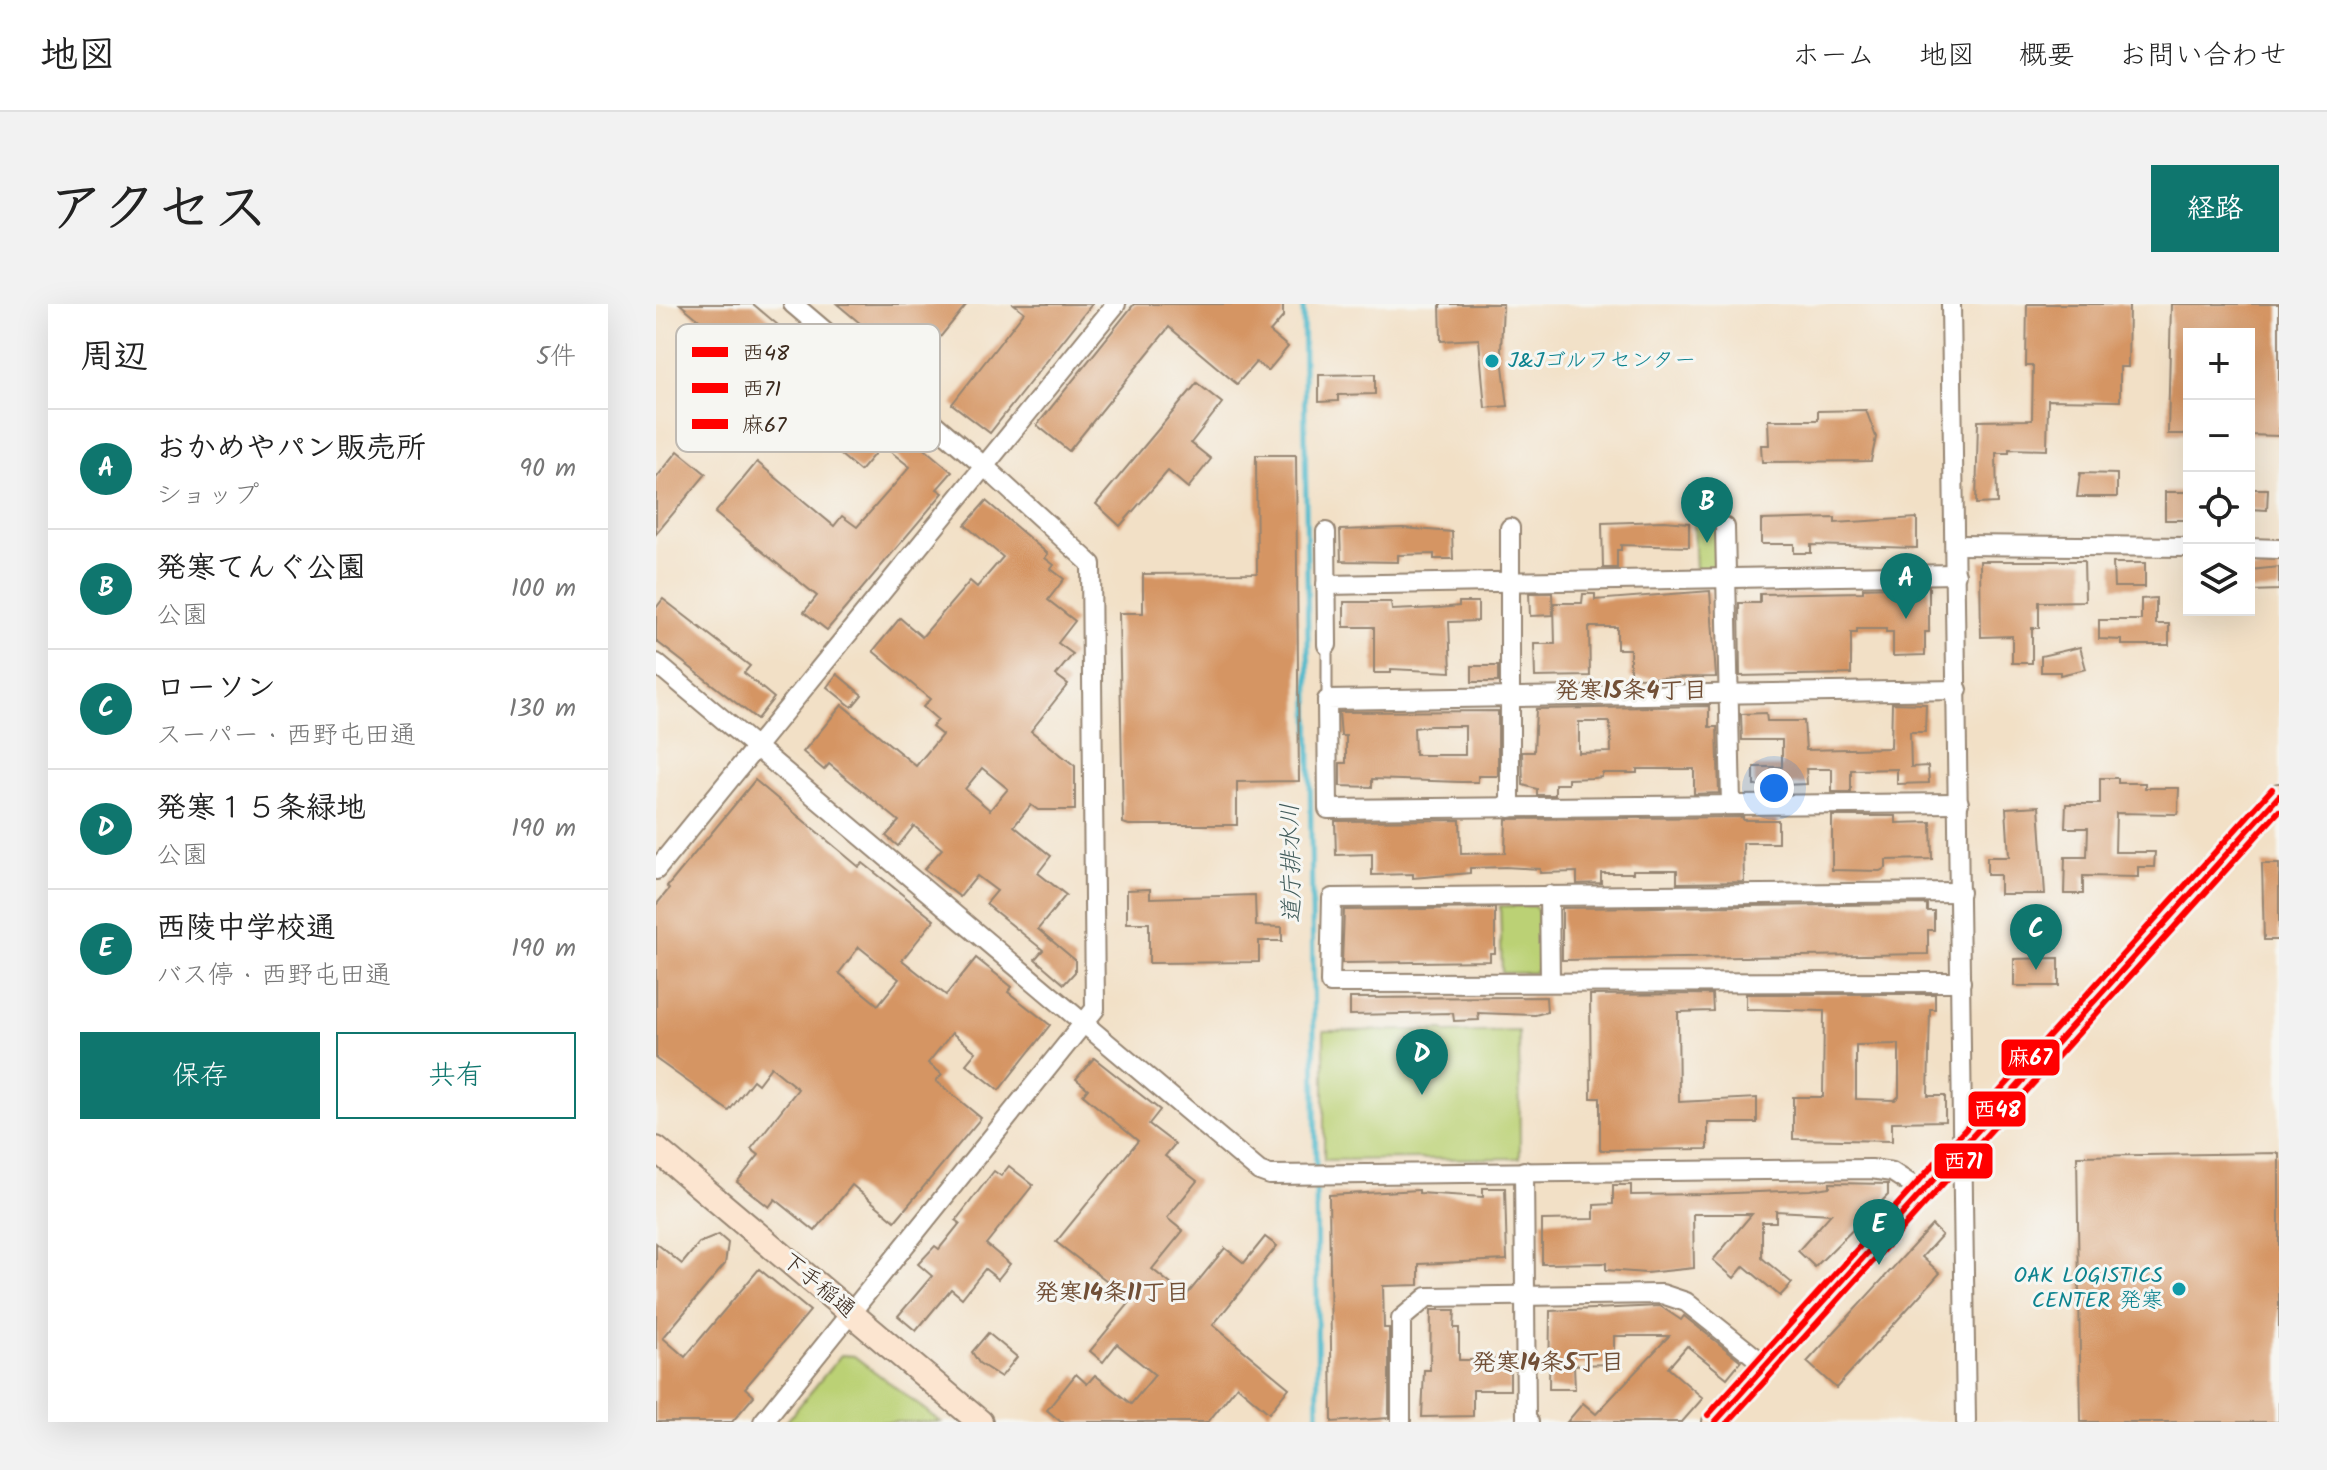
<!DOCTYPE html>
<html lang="ja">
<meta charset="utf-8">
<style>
:root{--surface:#fff;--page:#f2f2f2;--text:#222;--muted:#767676;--line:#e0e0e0;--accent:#0f766e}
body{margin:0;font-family:Kalam,"Klee One",sans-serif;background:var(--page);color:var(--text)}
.controls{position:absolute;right:24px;top:24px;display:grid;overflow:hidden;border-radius:0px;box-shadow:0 8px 32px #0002}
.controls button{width:72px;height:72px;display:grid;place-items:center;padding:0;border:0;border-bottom:2px solid var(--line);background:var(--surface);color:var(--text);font:40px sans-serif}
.you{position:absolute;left:1118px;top:484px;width:28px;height:28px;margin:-20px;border:6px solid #fff;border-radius:50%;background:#1a73e8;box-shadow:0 0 0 12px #1a73e833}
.badge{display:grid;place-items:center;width:52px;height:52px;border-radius:50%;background:var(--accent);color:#fff;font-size:26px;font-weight:700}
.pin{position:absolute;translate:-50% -66px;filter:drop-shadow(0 2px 4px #0008)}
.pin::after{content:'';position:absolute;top:42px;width:28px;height:24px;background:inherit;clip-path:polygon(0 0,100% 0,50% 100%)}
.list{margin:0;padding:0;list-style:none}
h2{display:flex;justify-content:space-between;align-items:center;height:104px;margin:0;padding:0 32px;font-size:34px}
h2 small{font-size:26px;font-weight:400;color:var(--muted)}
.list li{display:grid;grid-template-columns:52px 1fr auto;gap:24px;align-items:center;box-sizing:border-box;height:120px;padding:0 32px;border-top:2px solid var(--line)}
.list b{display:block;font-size:30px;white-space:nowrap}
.list p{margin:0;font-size:26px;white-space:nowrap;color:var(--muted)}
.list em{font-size:26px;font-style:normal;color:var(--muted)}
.actions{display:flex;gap:16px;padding:24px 32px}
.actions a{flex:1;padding:18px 0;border:2px solid var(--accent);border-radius:0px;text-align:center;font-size:28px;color:var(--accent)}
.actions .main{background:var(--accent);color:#fff}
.icon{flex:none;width:44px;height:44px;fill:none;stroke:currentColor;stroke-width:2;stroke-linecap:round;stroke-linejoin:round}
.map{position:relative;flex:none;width:1623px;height:1118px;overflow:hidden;border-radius:0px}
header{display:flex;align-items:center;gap:48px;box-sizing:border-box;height:112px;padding:0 40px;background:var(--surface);border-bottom:2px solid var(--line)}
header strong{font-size:38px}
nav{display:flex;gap:44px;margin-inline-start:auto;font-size:28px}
.intro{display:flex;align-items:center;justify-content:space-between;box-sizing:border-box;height:192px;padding:0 48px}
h1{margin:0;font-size:56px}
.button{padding:20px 36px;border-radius:0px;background:var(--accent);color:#fff;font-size:28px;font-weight:700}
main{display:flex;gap:48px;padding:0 48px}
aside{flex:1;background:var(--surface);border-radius:0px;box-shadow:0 8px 32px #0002}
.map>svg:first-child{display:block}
.green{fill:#bbd175;stroke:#7b7e4a;stroke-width:2}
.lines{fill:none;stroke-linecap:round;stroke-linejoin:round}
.stream{stroke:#50bacc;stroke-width:5}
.building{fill:#d59563;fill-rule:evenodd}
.lane-casing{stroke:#968572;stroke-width:13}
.street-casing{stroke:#968572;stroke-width:22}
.secondary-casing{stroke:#968572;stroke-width:28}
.lane{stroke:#fff;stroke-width:9}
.street{stroke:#fff;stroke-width:18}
.secondary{stroke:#fce5d0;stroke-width:24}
.bus-1-casing{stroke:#f6f6f2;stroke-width:12}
.bus-2-casing{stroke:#f6f6f2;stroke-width:12}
.bus-3-casing{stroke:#f6f6f2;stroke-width:12}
.bus-1{stroke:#f00;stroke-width:6}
.bus-2{stroke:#f00;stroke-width:6}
.bus-3{stroke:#f00;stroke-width:6}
.culture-dot{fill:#0f9aa8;stroke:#f6f6f2;stroke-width:3}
.labels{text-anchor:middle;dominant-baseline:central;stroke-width:6;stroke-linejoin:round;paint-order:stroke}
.culture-label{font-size:22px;fill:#0d838f;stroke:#f6f6f2;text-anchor:start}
.street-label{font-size:22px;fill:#3b2a1e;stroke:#f6f6f2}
.neighbourhood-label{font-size:24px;font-weight:bold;fill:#714f36;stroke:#f6f6f2}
.water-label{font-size:24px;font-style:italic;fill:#425c5b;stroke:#f6f6f2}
.key{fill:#f6f6f2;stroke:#beb9b2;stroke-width:2}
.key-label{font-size:22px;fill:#3b2a1e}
.line-badge{stroke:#f6f6f2;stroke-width:3}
.badge-label{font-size:22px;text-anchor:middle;font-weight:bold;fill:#fff}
</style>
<header>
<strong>地図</strong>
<nav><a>ホーム</a><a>地図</a><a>概要</a><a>お問い合わせ</a></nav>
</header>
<div class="intro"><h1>アクセス</h1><a class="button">経路</a></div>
<main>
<aside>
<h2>周辺<small>5件</small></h2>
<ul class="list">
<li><span class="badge">A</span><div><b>おかめやパン販売所</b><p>ショップ</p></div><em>90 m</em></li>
<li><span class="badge">B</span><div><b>発寒てんぐ公園</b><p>公園</p></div><em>100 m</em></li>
<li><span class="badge">C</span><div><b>ローソン</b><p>スーパー · 西野屯田通</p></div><em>130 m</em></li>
<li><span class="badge">D</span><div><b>発寒１５条緑地</b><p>公園</p></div><em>190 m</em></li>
<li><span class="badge">E</span><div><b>西陵中学校通</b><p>バス停 · 西野屯田通</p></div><em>190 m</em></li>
</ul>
<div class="actions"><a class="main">保存</a><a>共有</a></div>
</aside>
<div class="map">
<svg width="1623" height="1118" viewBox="0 0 1623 1118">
<rect width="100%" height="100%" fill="#f6f6f2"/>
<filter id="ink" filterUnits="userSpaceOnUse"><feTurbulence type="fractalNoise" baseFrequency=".0125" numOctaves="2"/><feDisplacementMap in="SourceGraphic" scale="16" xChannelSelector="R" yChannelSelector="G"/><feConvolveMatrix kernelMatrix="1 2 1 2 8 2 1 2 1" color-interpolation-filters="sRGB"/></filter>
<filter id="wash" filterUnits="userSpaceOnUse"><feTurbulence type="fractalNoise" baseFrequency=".006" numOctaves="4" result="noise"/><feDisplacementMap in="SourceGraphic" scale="32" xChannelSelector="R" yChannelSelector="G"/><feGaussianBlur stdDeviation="1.8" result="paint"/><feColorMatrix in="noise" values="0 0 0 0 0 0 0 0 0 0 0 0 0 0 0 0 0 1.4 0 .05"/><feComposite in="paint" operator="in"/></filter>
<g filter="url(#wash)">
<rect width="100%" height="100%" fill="#f2e0c6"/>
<g class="green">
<polygon points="1062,218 1063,260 1057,265 1040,266 1038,219"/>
<polygon points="844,602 878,602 882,607 882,665 877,669 846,669"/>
<polygon points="787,726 790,729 863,727 864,854 668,856 668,727"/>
<polygon points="185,1051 198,1052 285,1118 130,1118"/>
</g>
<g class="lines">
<g class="stream">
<polyline points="647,0 660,865"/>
<polyline points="660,875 662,1118"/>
</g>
</g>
<g id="blocks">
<g class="building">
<polygon points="24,0 97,0 296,168 281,185 287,189 171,326 148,308 161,292 59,209 101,158 178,222 186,212 201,223 254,163 226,141 204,167 63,48 57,56 46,46 60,30"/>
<polygon points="181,0 311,0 256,68 225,44 229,40"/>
<polygon points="358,0 436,0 334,129 296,100 368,8"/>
<polygon points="478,0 627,0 627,13 614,28 632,43 612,67 600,58 581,80 513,23 413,147 381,121"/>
<polygon points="784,0 847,0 845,46 852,102 829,104 823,35 785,37"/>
<polygon points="1371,0 1473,0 1472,63 1464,63 1464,97 1392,96 1391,146 1353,145 1353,149 1340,149 1341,199 1320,200 1322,117 1376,116 1377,62 1370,62"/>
<polygon points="1515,0 1623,0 1623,132 1593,131 1593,30 1533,30 1533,130 1512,130"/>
<polygon points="719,70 719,90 682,91 682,97 663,98 663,71"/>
<polygon points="541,79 566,99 535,139 555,155 532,184 512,167 464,222 440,200"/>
<polygon points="1210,106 1220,133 1215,157 1106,158 1105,141 1113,141 1112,116 1162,116 1162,107"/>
<polygon points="22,147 50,170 0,230 0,174"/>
<polygon points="600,151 640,151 643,477 581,478 581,521 473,521 467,519 463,309 487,309 487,270 601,269"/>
<polygon points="1424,169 1461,170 1461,193 1421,193"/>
<polygon points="1593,185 1612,185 1611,206 1593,205"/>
<polygon points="1509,188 1533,188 1533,212 1529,216 1509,216"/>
<path d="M330 197 392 250 389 254 398 261 395 265 408 275 392 296 419 317 402 339 417 350 400 371 412 380 375 427 419 462V506H382L375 501 358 522 395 552 382 569 410 591 382 625 419 656V668L408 680 379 655 387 646 330 600 341 587 321 572 304 593 268 565 286 545 258 522 242 542 230 532 243 517 173 460 168 466 147 448 186 401 260 462 286 431 276 423 282 416 267 403 274 395 217 347 244 314 266 333 314 277 321 283 347 253 309 221ZM326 464 352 485 334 506 309 485Z"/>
<polygon points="1179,214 1179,219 1261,214 1261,244 1155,241 1155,249 1138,249 1138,240 1105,240 1105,216"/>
<polygon points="1008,217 1033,219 1033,243 965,241 965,246 961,246 961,264 947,264 946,219"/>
<polygon points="747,224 796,228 797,255 778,255 778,250 742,251 742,258 685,257 684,226"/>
<polygon points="1324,257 1428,257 1429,297 1383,298 1383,324 1376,324 1376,359 1356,359 1356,332 1325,333"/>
<polygon points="1457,259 1489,259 1489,283 1458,283"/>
<polygon points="1623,263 1623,286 1594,287 1594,266"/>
<polygon points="1273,282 1273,328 1269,328 1269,351 1237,352 1237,328 1230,328 1230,325 1201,325 1201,329 1195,329 1195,370 1084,372 1083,299 1104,299 1104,290 1207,288 1207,284"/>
<polygon points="1054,287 1060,373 974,374 974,345 961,345 961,323 933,323 934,372 879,373 878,340 899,340 898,299 926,299 927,290 939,290 939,296"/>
<polygon points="873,289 896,289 897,311 874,312"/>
<polygon points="1500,294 1500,320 1513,320 1513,341 1466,341 1466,336 1443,335 1443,316 1485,316 1485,295"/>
<polygon points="7,295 94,362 88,369 118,394 101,415 0,337 0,304"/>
<polygon points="688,298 735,298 736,306 783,304 803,302 803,298 822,298 822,317 793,318 795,368 735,365 735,369 718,369 718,323 688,323"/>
<polygon points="1424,343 1430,365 1404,371 1404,368 1385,368 1385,352"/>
<rect x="816" y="362" width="26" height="16"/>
<polygon points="181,370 206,391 196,403 171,383"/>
<polygon points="1236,399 1270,400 1269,428 1254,428 1255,463 1272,462 1273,479 1241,480 1241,465 1195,466 1195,488 1176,488 1176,465 1150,465 1151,480 1098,482 1098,463 1126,463 1126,436 1086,436 1085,410 1110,409 1111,417 1148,417 1150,446 1235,444"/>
<path d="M1053 402V423H1061L1063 489 1038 490V465H981V469H946V473L937 474 912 475V480H899V491H881V485L867 481 866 448H878L880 405ZM923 418H954L955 448 923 449Z"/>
<path d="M842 407V472H822V478H805L716 475V483L684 482V459H690V432H685L683 408ZM774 422H809V451H759L758 424Z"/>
<polygon points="1444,474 1462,474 1462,479 1489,479 1489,484 1523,484 1522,506 1521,510 1460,509 1459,548 1499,548 1498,563 1482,563 1482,573 1427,572 1427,590 1408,590 1409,553 1431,553 1432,524 1409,524 1410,500 1444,500"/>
<path d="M99 476 203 563 207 559 278 616 246 656 290 691 320 654 356 683 352 688 394 721 343 786 310 760 320 748 296 729 272 759 286 770 280 777 325 814 239 917 196 881 159 927 119 895 113 903 81 878 103 851 95 845 142 785 115 763 102 780 97 776 73 807 0 755V601L13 585 11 583ZM203 643 243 675 222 701 183 669Z"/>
<polygon points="1383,502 1389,590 1344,590 1344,571 1331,571 1331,553 1353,553 1350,504"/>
<polygon points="1176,512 1240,512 1240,519 1275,518 1276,555 1230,556 1230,564 1224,567 1176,566"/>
<polygon points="1087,513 1087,516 1122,516 1122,539 1087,539 1088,578 1021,579 1021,566 977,566 977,569 945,569 945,579 921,580 921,568 884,569 884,565 849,563 814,564 814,569 757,574 757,570 716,571 716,550 680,551 679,517 804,516 805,550 849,549 850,515"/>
<polygon points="1606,560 1623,560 1623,636 1608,636"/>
<polygon points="494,585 494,594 599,591 600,622 626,623 626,637 603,637 603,658 493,659 493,619 471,619 471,586"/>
<polygon points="1271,600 1271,607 1278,607 1278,626 1272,626 1272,650 906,656 906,604"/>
<polygon points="839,604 839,649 834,649 834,657 686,659 688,606"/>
<polygon points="1403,654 1403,682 1358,682 1358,655"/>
<polygon points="1056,690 1057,707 1022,708 1023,798 1101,794 1101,819 1052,819 1052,845 944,846 944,794 935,794 934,691"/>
<path d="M1090 690H1279V705H1274L1272 792H1289V817L1236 818V837L1137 835V793H1167L1168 707 1090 705ZM1243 740V792L1239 796 1200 795V741Z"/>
<polygon points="890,693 891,708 879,711 822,709 823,716 798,717 797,709 694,711 694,694"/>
<polygon points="438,754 504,806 493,820 519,840 509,852 541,877 511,914 527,927 496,965 530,992 569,944 588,959 609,933 621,942 557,1021 633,1084 613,1109 581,1082 552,1118 405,1118 391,1106 420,1070 431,1080 439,1071 475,1100 499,1071 461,1040 447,1058 434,1047 476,996 400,938 482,837 427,791 432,785 420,775"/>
<polygon points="1623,849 1623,1118 1425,1118 1421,852"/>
<polygon points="353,862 377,881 330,940 354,960 342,975 329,965 306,994 295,985 260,1027 242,1012 276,972 262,960 279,942 283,945 304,919 300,916 338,867 345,872"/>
<polygon points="1174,879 1232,880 1232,891 1159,963 1142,947 1175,910 1120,907 1120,918 1106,918 1106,954 1136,979 1124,992 1088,962 1078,974 1057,956 1096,910 1037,910 1038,964 990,969 950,966 950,959 886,960 886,916 938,915 938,901 957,900 957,881 975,881 975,891 1053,890 1154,886 1174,883"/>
<polygon points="827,884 849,884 851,956 763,960 763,981 727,982 728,1024 733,1024 733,1114 676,1118 673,891 763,886 763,889 827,893"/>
<polygon points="1276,921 1286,931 1266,953 1284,969 1180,1084 1151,1058"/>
<polygon points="63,931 72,939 69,960 7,1034 29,1053 103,965 154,1007 89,1084 98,1092 76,1118 0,1118 0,939 26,960 43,939"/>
<polygon points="1004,1002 1025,1016 1028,1012 1085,1057 1071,1074 1031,1042 1012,1064 1047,1094 1026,1118 911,1118 927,1099 940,1110 1013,1032 958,1032 958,1060 918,1061 919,1085 893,1085 894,1007"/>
<polygon points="775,1006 799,1006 798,1024 803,1024 803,1056 854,1056 854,1086 817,1086 817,1112 766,1113 768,1066 774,1066"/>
<polygon points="332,1029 361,1053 345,1073 323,1059 316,1048"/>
</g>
</g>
</g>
<g filter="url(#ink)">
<use href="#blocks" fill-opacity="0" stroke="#968572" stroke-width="2"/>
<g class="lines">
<g class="lane-casing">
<polyline id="lane" points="671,341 671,396"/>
</g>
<g class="street-casing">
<g id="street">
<polyline points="1295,0 1310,1118"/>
<polyline points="1069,223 1075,501"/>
<polyline points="854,224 854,504"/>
<polyline points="670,228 671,341"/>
<polyline points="1300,241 1533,243"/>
<polyline points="1593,244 1623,245"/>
<polyline points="670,281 1300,270"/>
<polyline points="0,359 603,867 614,871 1215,865 1236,868 1267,888"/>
<polyline points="1302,386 671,396 672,505 1303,499"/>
<polyline points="0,566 460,0"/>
<polyline points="1304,588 676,594 674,679 1305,678"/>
<polyline points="893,591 894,676"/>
<polyline points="868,867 870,1115 873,1118"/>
<polyline points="107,1118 439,705 435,260 329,163 137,0"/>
<polyline points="745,1118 745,1015 771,993 1006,990 1030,998 1109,1061"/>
</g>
</g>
<g class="secondary-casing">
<g id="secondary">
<polyline points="0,845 324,1118"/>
<polyline points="1059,1118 1623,492"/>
</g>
</g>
<use href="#lane" class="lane"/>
<use href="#street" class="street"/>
<use href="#secondary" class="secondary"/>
<g class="bus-1-casing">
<polyline id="bus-1" points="1059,1118 1623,492"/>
</g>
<g class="bus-2-casing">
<polyline id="bus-2" points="1072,1118 1623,507"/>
</g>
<g class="bus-3-casing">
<polyline id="bus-3" points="1052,1111 1616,485"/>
</g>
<use href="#bus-1" class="bus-1"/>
<use href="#bus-2" class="bus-2"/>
<use href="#bus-3" class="bus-3"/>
</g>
</g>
<g class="culture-dot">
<circle cx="836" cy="57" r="8"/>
<circle cx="1523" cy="985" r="8"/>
</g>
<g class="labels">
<g class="culture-label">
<text x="852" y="57">J&amp;Jゴルフセンター</text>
<text x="1507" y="972" text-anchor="end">OAK LOGISTICS<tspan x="1507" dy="25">CENTER 発寒</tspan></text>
</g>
<g class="street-label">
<text transform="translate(162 982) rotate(40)">下手稲通</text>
</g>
<g class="neighbourhood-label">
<text x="975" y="387">発寒15条4丁目</text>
<text x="456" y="989">発寒14条11丁目</text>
<text x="892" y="1059">発寒14条5丁目</text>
</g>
<g class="water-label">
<text transform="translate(636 559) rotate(-91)">道庁排水川</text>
</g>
</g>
<rect x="20" y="20" width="264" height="128" rx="12" class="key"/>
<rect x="36" y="43" width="36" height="10" fill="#f00"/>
<rect x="36" y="79" width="36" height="10" fill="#f00"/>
<rect x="36" y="115" width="36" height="10" fill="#f00"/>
<g class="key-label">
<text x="86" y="56">西48</text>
<text x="86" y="92">西71</text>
<text x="86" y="128">麻67</text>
</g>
<g class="line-badge">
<rect x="1344" y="734" width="61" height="39" rx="8" fill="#f00"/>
<rect x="1311" y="786" width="60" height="38" rx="8" fill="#f00"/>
<rect x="1277" y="838" width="61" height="38" rx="8" fill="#f00"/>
</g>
<g class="badge-label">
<text x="1374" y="761">麻67</text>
<text x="1341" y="813">西48</text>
<text x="1307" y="865">西71</text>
</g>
</svg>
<div class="controls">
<button>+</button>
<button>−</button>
<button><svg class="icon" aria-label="locate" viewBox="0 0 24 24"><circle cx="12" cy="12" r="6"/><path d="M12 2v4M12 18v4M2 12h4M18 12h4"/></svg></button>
<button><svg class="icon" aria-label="layers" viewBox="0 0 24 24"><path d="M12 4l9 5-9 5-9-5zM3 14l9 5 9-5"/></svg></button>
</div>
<div class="you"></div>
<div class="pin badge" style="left:1250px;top:315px">A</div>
<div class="pin badge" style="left:1051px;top:239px">B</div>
<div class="pin badge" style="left:1380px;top:666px">C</div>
<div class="pin badge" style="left:766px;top:791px">D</div>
<div class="pin badge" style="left:1223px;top:961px">E</div>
</div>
</main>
